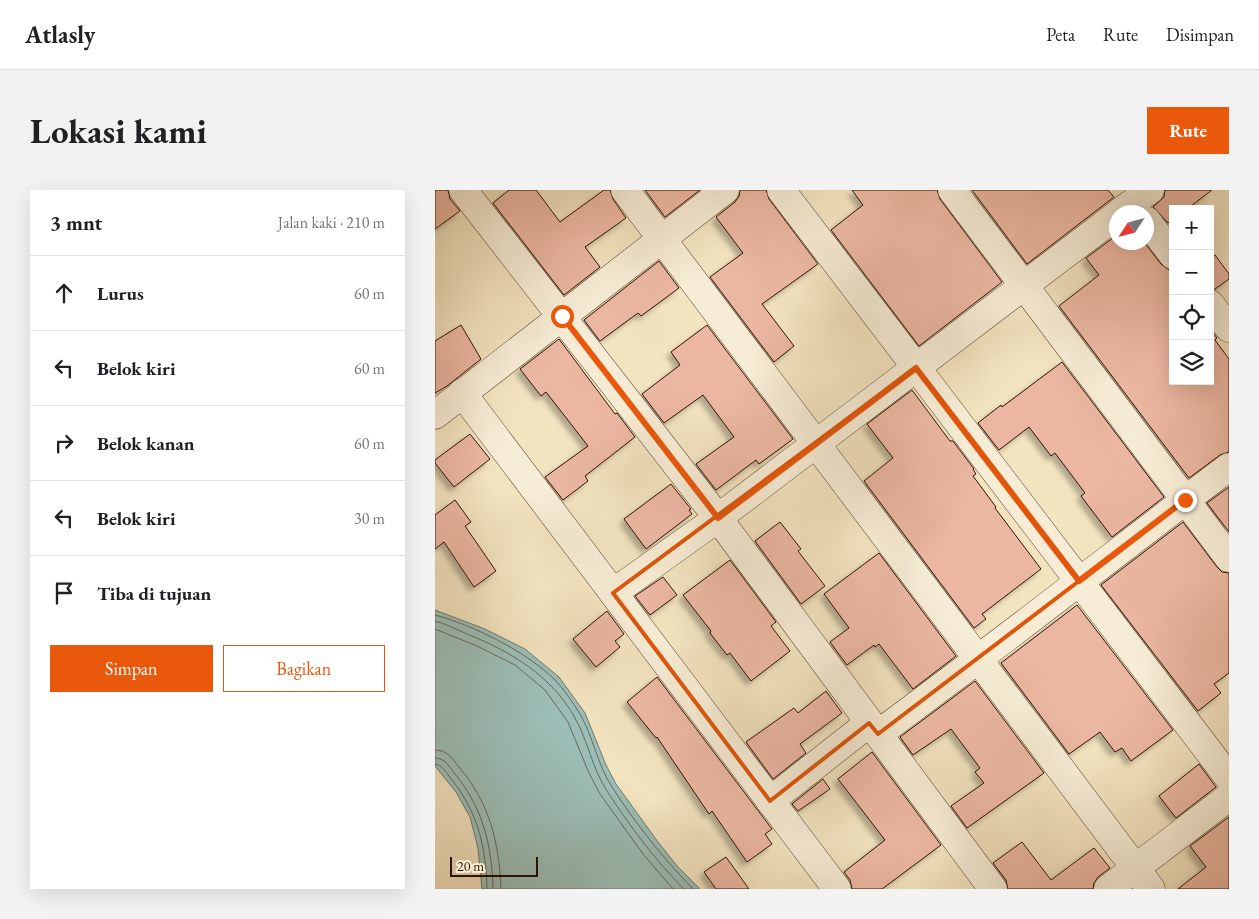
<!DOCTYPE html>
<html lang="id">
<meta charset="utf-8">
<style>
:root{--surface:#fff;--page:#f2f2f2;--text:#202124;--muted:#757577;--line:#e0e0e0;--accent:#ea580c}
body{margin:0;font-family:"EB Garamond",serif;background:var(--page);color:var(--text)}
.controls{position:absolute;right:15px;top:15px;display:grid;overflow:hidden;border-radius:0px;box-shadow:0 5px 20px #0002}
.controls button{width:45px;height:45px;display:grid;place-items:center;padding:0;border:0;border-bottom:1px solid var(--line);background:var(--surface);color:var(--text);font:25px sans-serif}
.compass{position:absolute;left:674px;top:15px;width:45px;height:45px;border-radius:50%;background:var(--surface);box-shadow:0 5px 20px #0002;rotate:234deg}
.scale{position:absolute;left:15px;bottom:12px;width:88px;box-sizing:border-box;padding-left:5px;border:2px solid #2f1300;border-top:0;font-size:14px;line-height:18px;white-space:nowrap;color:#2f1300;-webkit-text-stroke:4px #f7edd6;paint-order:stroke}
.stop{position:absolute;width:15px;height:15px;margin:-11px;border:4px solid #ea580c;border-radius:50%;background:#fff}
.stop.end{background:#ea580c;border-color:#fff;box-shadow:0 1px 5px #0008}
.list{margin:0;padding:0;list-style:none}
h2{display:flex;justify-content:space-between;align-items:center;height:65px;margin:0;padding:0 20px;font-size:21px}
h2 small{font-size:16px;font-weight:400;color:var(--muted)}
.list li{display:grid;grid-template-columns:32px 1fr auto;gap:15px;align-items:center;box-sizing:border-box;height:75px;padding:0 20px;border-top:1px solid var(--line)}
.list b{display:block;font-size:19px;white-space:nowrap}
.list em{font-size:16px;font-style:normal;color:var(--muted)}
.actions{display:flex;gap:10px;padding:15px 20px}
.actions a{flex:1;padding:11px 0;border:1px solid var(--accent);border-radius:0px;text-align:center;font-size:18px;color:var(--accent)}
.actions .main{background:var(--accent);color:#fff}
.icon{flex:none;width:28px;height:28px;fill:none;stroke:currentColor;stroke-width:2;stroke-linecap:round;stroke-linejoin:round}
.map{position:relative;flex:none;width:794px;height:699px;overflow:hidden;border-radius:0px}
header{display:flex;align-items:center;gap:30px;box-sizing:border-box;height:70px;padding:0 25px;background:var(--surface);border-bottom:1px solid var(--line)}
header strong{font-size:24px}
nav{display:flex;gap:28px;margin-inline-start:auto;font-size:18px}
.intro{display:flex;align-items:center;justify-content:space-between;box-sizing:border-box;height:120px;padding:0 30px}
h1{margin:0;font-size:35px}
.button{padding:12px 22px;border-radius:0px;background:var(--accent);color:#fff;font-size:18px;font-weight:700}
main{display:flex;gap:30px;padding:0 30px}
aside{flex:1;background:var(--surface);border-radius:0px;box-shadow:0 5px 20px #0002}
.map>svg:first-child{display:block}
.water{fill:#9cbeb7;stroke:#707a6e}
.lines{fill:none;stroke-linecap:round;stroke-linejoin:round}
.shore{stroke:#66685c;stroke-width:1}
.building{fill:#ecb7a2;stroke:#2f1300;filter:url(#shadow)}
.street-casing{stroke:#604730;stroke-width:29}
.street{stroke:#f7edd6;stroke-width:28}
.route{stroke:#ea580c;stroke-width:6}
.marked{fill:none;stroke:#df560b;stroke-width:4;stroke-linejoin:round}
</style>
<header>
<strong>Atlasly</strong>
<nav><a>Peta</a><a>Rute</a><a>Disimpan</a></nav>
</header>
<div class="intro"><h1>Lokasi kami</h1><a class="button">Rute</a></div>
<main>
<aside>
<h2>3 mnt<small>Jalan kaki · 210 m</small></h2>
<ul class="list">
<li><svg class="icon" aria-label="ahead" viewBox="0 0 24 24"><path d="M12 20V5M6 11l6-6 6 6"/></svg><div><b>Lurus</b></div><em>60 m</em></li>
<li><svg class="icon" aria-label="left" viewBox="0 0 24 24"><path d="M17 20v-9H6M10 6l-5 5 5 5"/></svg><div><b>Belok kiri</b></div><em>60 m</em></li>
<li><svg class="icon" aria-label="right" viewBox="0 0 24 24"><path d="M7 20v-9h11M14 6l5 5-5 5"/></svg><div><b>Belok kanan</b></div><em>60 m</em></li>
<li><svg class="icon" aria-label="left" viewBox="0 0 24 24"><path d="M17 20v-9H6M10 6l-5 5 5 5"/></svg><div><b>Belok kiri</b></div><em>30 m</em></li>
<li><svg class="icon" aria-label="arrive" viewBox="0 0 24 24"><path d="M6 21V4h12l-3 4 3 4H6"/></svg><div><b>Tiba di tujuan</b></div></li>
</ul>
<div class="actions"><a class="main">Simpan</a><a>Bagikan</a></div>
</aside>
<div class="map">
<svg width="794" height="699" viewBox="0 0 794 699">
<defs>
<filter id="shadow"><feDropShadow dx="-4.5" dy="4.5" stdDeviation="2.5" flood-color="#0004"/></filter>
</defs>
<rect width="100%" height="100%" fill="#f3e4c0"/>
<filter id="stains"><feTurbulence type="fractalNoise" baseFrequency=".004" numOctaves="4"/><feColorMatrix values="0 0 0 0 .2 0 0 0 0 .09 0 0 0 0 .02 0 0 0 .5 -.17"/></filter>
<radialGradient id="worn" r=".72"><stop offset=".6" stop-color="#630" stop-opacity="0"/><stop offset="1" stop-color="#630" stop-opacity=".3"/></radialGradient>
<polygon class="water" points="0,420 50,439 90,459 124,487 150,523 171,575 181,594 223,652 242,676 265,699 47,699 43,658 35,627 21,602 0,576"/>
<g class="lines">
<g class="shore">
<path d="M0 425C38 435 92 462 120 490 129 499 138 513 145 524 158 546 162 574 177 597 200 633 228 668 258 699"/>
<path d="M0 431C11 434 21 439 32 444 75 461 117 486 140 528 153 551 157 578 172 601 194 635 220 670 249 699"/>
<polyline points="0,439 42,456 80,475 110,500 133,532 154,583 165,604 208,664 238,699"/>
<path d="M0 560C12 560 17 568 24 577 55 614 64 652 66 699"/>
<path d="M0 568C10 568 14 576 20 584 48 618 57 656 58 699"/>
<path d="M0 574C7 575 10 581 14 586 42 620 51 655 52 699"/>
</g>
</g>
<g class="building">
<polygon points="0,0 13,0 15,9 25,21 0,39"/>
<polygon points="74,0 101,0 125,32 169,0 175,0 178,9 191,28 150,57 165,77 129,105 58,13"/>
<polygon points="210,0 265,0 230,27"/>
<polygon points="305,0 331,0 334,9 383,74 327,114 359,156 339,172 275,87 308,63 281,27 300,12 304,6"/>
<polygon points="417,0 502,0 505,9 567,92 484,156 396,40 428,15"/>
<polygon points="537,0 673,0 679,7 592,74"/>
<polygon points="730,0 777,0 752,19 738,19 738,29 733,33 718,17 729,7"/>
<polygon points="682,45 682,52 709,52 726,74 738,83 738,191 775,191 775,139 782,148 780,150 794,169 794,262 785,265 754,288 624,116 664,85 651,68"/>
<polygon points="780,65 794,84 794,89 780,99 775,99 775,68"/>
<polygon points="224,71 244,98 206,126 203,123 165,151 149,130"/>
<polygon points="26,135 46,169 12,196 0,203 0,151"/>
<polygon points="272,135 358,249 324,274 321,270 281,300 261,274 299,247 268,205 229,233 207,204 245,175 236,162"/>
<polygon points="124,149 180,224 182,223 200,247 150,286 153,291 128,310 110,287 153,256 111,202 106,206 85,179"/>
<polygon points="627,172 729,307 677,347 646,306 650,303 620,263 616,266 594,237 564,260 543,233 566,215 567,217"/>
<polygon points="477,200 515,251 518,251 539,279 538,279 541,284 538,286 561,317 560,318 606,379 547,424 551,429 539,438 429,291 458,268 432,234"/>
<polygon points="35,244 55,269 19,297 0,273 0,270"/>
<polygon points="236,294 256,319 254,320 257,324 211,359 189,329"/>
<polygon points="794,297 794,342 772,313"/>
<polygon points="20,310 36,332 30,336 61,381 39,397 9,352 0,359 0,325"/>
<polygon points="345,332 366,359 363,361 390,396 366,414 320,351"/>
<polygon points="748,332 782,377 787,382 794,383 794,483 779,494 786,503 763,521 666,395"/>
<polygon points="444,363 521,466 478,499 444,454 440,457 439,455 412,475 395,452 414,438 389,404"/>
<polygon points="295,370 341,432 336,436 355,461 316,491 295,463 292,465 275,443 276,441 248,405"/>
<polygon points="228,387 242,405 215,425 200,406"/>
<polygon points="642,415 738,540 696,571 687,558 680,562 665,542 634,564 566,473"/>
<polygon points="172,421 189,444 180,451 185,457 161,477 138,449"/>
<polygon points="222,487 337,639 330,644 337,654 312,672 277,621 274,624 222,547 221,548 192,512"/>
<polygon points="540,491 609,583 532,638 516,616 549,593 540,582 545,578 516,539 478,565 465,547"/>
<polygon points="391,501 407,523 365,554 371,563 338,589 311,552 359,518 363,523"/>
<polygon points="437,562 506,655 447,699 417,699 415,690 409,682 450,650 403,589"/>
<polygon points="764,574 781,597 741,628 724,606"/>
<polygon points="388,589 395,599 363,621 357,614"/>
<polygon points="794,627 794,699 743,699 771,677 755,656"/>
<polygon points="587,652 616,690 659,658 675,678 663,687 659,693 658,699 573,699 571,690 558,673"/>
<polygon points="291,667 314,699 281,699 269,682"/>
</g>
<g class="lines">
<g class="street-casing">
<g id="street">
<polyline points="28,0 283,328 558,699"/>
<polyline points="190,0 716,699"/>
<polyline points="346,0 794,588"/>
<polyline points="517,0 794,368"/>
<polyline points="685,22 715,0"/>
<polyline points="712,31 738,65"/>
<polyline points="775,114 794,138"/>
<polyline points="27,203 402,699"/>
<polyline points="0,225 290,0"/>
<polyline points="178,403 283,328 682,25"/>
<path d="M443 544C561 457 677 366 794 277"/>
<polyline points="335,611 434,533"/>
<polyline points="673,699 794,607"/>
</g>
</g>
<use href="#street" class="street"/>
</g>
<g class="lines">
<polyline class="route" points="127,126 283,328 481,178 644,391 750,310"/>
</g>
<path class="marked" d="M481 178 644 391 443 544 434 533 335 611 178 403Z"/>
<rect width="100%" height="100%" filter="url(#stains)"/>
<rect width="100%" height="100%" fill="url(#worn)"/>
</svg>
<div class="controls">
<button>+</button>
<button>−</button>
<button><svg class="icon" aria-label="locate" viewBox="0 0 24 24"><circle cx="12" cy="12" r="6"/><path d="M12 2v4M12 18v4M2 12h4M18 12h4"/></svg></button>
<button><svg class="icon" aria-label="layers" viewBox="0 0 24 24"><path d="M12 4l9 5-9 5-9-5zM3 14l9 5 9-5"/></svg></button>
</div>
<svg class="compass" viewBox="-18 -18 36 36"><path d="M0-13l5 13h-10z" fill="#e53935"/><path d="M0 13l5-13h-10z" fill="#757577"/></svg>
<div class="scale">20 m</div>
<div class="stop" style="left:127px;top:126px"></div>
<div class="stop end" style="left:750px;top:310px"></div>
</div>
</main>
